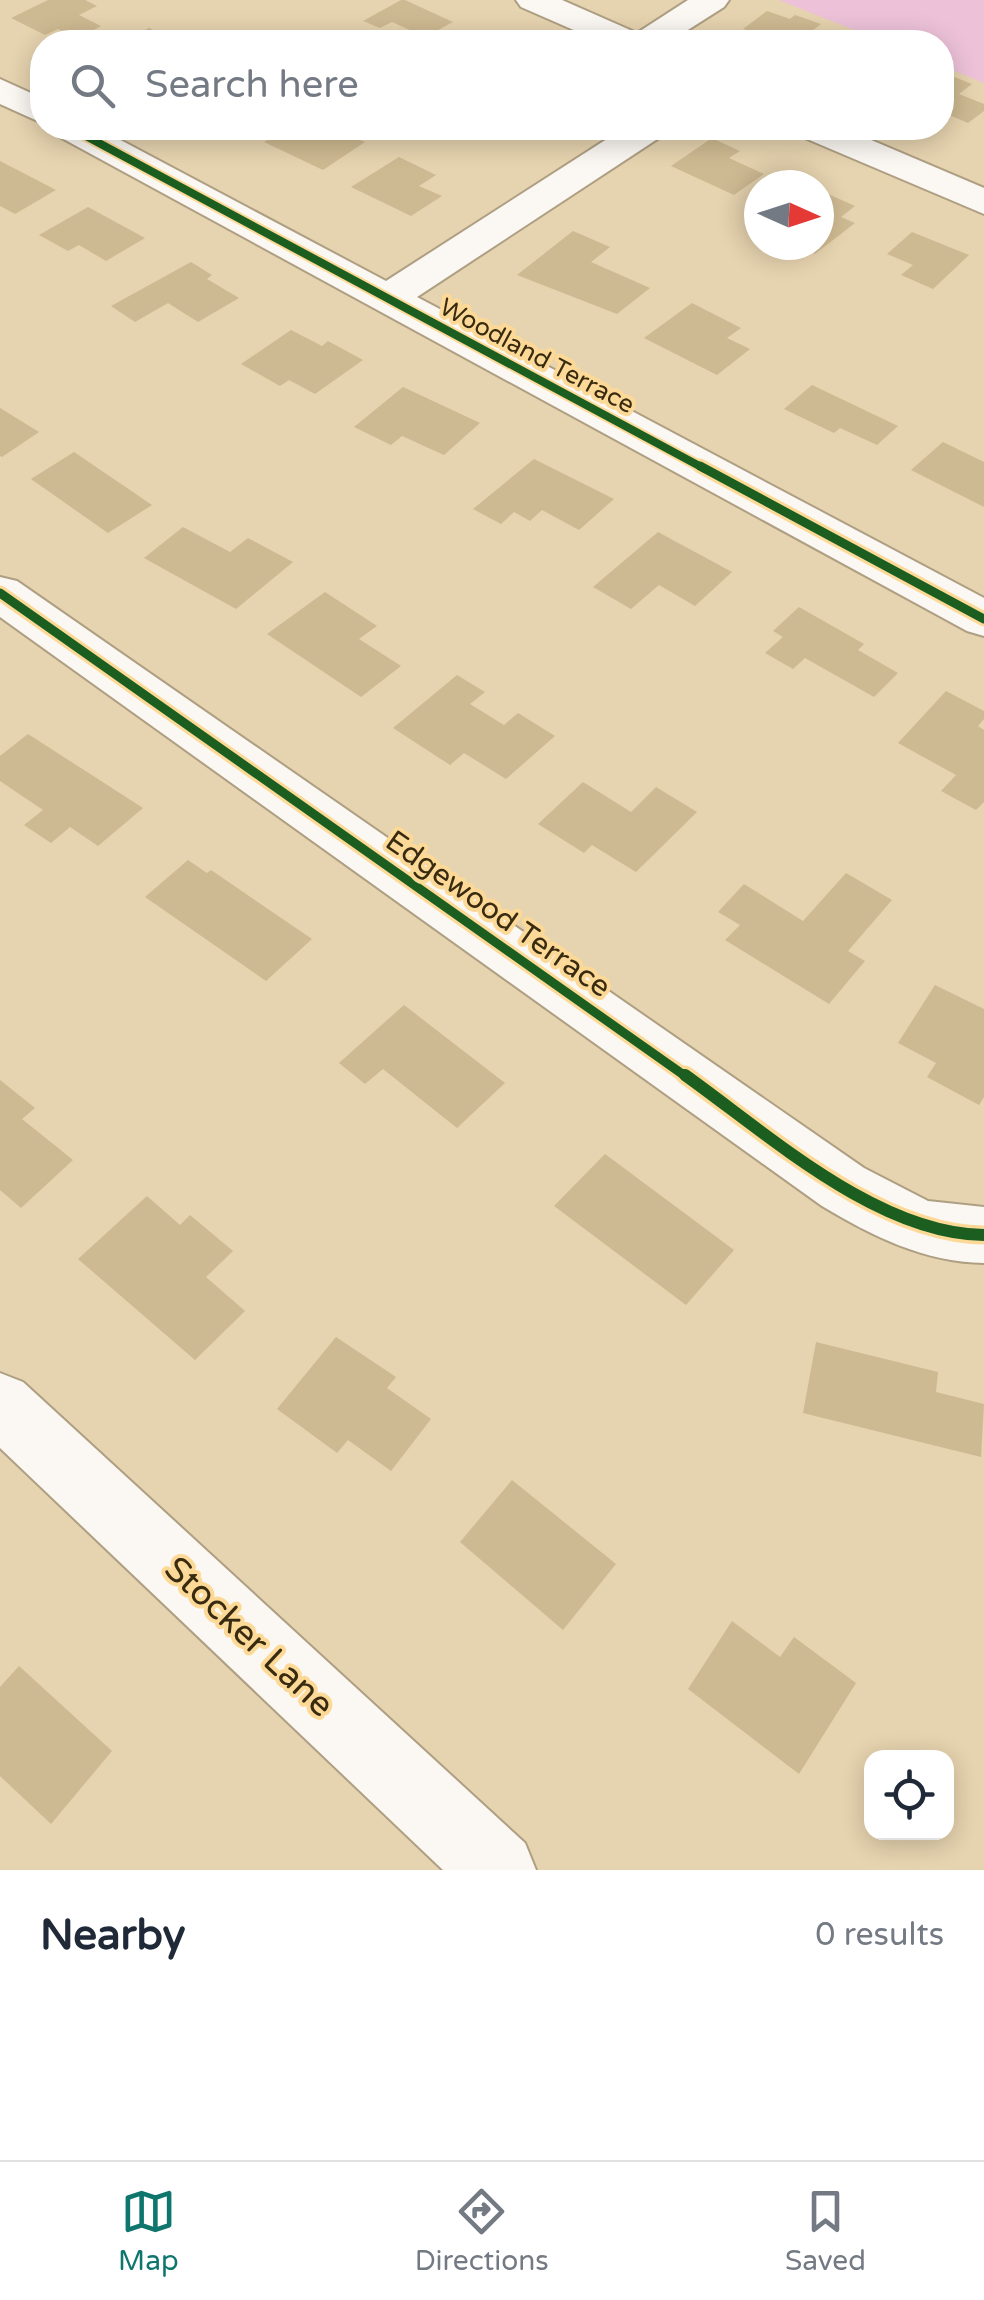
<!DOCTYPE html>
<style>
:root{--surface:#fff;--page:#f2f2f3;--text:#1f2937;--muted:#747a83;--line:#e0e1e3;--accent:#0f766e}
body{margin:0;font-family:"Varela Round",sans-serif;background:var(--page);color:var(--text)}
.controls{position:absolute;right:30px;bottom:30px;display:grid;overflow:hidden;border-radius:20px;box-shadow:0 5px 25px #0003}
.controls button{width:90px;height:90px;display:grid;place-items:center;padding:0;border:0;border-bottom:2px solid var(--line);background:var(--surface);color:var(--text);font:50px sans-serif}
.compass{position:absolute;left:744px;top:170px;width:90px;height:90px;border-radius:50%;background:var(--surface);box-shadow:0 5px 25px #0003;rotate:93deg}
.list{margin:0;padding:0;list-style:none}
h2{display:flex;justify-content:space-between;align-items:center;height:130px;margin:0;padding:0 40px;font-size:42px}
h2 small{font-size:32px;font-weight:400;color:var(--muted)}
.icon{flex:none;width:55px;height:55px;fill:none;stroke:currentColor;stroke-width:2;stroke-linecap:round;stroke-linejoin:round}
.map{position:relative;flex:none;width:984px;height:1870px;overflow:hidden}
.search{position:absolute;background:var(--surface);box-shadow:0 5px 25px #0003;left:30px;right:30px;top:30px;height:110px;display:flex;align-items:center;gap:25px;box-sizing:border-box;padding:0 35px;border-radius:40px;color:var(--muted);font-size:38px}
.sheet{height:290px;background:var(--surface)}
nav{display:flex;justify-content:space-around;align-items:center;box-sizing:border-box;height:140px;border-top:2px solid var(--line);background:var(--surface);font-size:28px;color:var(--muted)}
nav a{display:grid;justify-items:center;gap:5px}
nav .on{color:var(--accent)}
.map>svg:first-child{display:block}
.green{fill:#edc2d9}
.building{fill:#ceba92}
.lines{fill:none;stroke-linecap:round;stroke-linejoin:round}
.minor-casing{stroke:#ae9f83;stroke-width:4}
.minor{fill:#fbf8f3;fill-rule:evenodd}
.cycleway-far2-casing{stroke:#fdd998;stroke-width:12}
.cycleway-far1-casing{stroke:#fdd998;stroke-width:15}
.cycleway-casing{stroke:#fdd998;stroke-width:19}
.cycleway-far2{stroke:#1b5e20;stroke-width:8}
.cycleway-far1{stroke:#1b5e20;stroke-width:9}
.cycleway{stroke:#1b5e20;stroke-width:12}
.labels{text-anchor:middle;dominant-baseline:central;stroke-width:8;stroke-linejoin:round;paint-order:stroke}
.far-street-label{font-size:25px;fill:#382b10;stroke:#fdd998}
.street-label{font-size:30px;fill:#382b10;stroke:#fdd998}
.near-street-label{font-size:35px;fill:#382b10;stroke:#fdd998}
</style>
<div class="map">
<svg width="984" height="1870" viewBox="0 0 984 1870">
<rect width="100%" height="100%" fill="#e6d3af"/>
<polygon class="green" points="779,0 984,0 984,83 942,66 942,42 884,42"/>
<g class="building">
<polygon points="48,0 85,0 97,6 79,15 101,26 77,39 58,29 45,35 11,18"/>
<polygon points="401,0 405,0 453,22 425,37 392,22 380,28 363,21"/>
<polygon points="767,11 790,19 795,15 821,24 798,42 782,42 743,29"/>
<polygon points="149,28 171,39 165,42 123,42"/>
<polygon points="942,72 972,84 959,94 984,104 984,111 968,123 942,112"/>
<polygon points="287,128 333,128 365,142 323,170 264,142"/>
<polygon points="712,138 740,151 729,158 764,174 734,195 671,166"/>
<polygon points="399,157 436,175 419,186 442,196 411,216 351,187"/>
<polygon points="0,161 56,190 15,214 0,206"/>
<polygon points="819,190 855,206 841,217 855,223 815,254 795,245 819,245"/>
<polygon points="88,207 145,238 106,261 79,245 68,251 39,235"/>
<polygon points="573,231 610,247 591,262 650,288 617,314 517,275"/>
<polygon points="912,232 969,255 933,289 901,275 913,265 887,254"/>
<polygon points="191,262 212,275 207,279 239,298 198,322 168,303 135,322 111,306"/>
<polygon points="692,303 741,328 727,338 750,349 717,375 644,338"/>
<polygon points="291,330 322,346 328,341 363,360 315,394 289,380 280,386 241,364"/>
<polygon points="812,385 898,426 877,445 840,428 834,433 784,409"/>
<polygon points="403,387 480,423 444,455 402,436 391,445 354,427"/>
<polygon points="0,408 39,432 2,457 0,456"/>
<polygon points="943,442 984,462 984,507 911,470"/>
<polygon points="74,452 152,505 108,533 31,479"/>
<polygon points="534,459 614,499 579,530 542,510 530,521 514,512 501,524 473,509"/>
<polygon points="183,527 230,552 248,538 293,562 236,609 144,558"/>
<polygon points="658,532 732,572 695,606 659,585 631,609 593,587"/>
<polygon points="325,592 377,626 359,639 401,666 361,697 267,634"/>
<polygon points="799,607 864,644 858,650 898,673 874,697 805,658 793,669 765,653 783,637 773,631"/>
<polygon points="457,675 485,692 470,704 504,725 518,713 555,736 506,779 464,753 450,765 393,728"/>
<polygon points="946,691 984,711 984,719 978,726 984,730 984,802 976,810 941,791 956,775 898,743"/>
<polygon points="28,734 143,808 98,846 70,827 51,843 24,825 43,810 0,781 0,756"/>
<polygon points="583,782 631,812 656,787 697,812 636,872 592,845 584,853 538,824"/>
<polygon points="188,860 207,873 211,870 312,939 266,981 145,897"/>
<polygon points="846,873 892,900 848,951 865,961 829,1004 725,940 740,925 718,912 744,884 803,921"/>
<polygon points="935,985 984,1009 984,1097 979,1105 927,1077 936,1063 898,1043"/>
<polygon points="404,1005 505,1083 457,1128 383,1069 365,1084 339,1063"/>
<polygon points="0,1080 35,1108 22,1119 73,1160 21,1208 0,1190"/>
<polygon points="605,1154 734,1250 686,1305 554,1206"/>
<polygon points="147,1196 180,1225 190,1215 233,1251 206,1277 245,1311 195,1360 78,1259"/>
<polygon points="336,1337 396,1377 387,1388 431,1419 391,1471 348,1440 337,1453 277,1409"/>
<polygon points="816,1342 938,1372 936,1392 984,1404 981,1457 803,1413"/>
<polygon points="512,1480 616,1564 563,1630 460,1542"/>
<polygon points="732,1621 780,1657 794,1637 856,1683 799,1774 688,1689"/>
<polygon points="19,1666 112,1751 51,1824 0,1776 0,1687"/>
</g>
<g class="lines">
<g class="minor-casing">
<g id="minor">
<polygon points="516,0 562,0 637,33 688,0 729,0 724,7 669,42 601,42 521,7"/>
<polygon points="0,79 42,98 42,123 0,104"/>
<polygon points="52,128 98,128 386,281 624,128 667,128 662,136 417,297 984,598 984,636 967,631 58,136"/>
<polygon points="794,128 843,128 984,188 984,214 800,136"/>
<path d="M0 577 17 581 864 1168 928 1201 984 1207V1263C924 1262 872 1236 822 1206L0 617Z"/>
<polygon points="0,1373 23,1382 525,1843 536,1870 443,1870 0,1448"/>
</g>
</g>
<use href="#minor" class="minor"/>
<g class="cycleway-far2-casing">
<polyline id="cycleway-far2" points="71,128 705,469"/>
</g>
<g class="cycleway-far1-casing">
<g id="cycleway-far1">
<polyline points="700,466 984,619"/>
<polyline points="0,593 688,1078"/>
</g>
</g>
<g class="cycleway-casing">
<path id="cycleway" d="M685 1075C769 1135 878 1234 984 1235"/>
</g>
<use href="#cycleway-far2" class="cycleway-far2"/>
<use href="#cycleway-far1" class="cycleway-far1"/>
<use href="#cycleway" class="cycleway"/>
</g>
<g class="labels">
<g class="far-street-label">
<text transform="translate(537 356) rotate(28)">Woodland Terrace</text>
</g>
<g class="street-label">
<text transform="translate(498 914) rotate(35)">Edgewood Terrace</text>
</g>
<g class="near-street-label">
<text transform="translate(249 1637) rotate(43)">Stocker Lane</text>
</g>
</g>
</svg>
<div class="controls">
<button><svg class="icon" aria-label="locate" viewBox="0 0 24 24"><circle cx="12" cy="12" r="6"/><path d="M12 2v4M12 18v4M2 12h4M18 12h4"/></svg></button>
</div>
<svg class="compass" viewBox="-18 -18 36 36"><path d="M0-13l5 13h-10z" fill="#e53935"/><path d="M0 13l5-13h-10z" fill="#747a83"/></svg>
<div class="search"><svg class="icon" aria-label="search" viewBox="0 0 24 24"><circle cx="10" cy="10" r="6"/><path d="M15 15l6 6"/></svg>Search here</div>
</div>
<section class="sheet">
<h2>Nearby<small>0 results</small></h2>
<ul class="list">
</ul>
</section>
<nav>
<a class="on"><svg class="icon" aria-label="map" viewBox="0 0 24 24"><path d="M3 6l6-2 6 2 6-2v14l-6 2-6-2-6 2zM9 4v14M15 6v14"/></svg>Map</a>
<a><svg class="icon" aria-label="directions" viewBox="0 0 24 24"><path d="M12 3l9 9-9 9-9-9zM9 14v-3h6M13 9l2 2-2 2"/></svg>Directions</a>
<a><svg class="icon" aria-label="saved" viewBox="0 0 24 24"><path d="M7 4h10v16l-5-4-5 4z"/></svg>Saved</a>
</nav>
